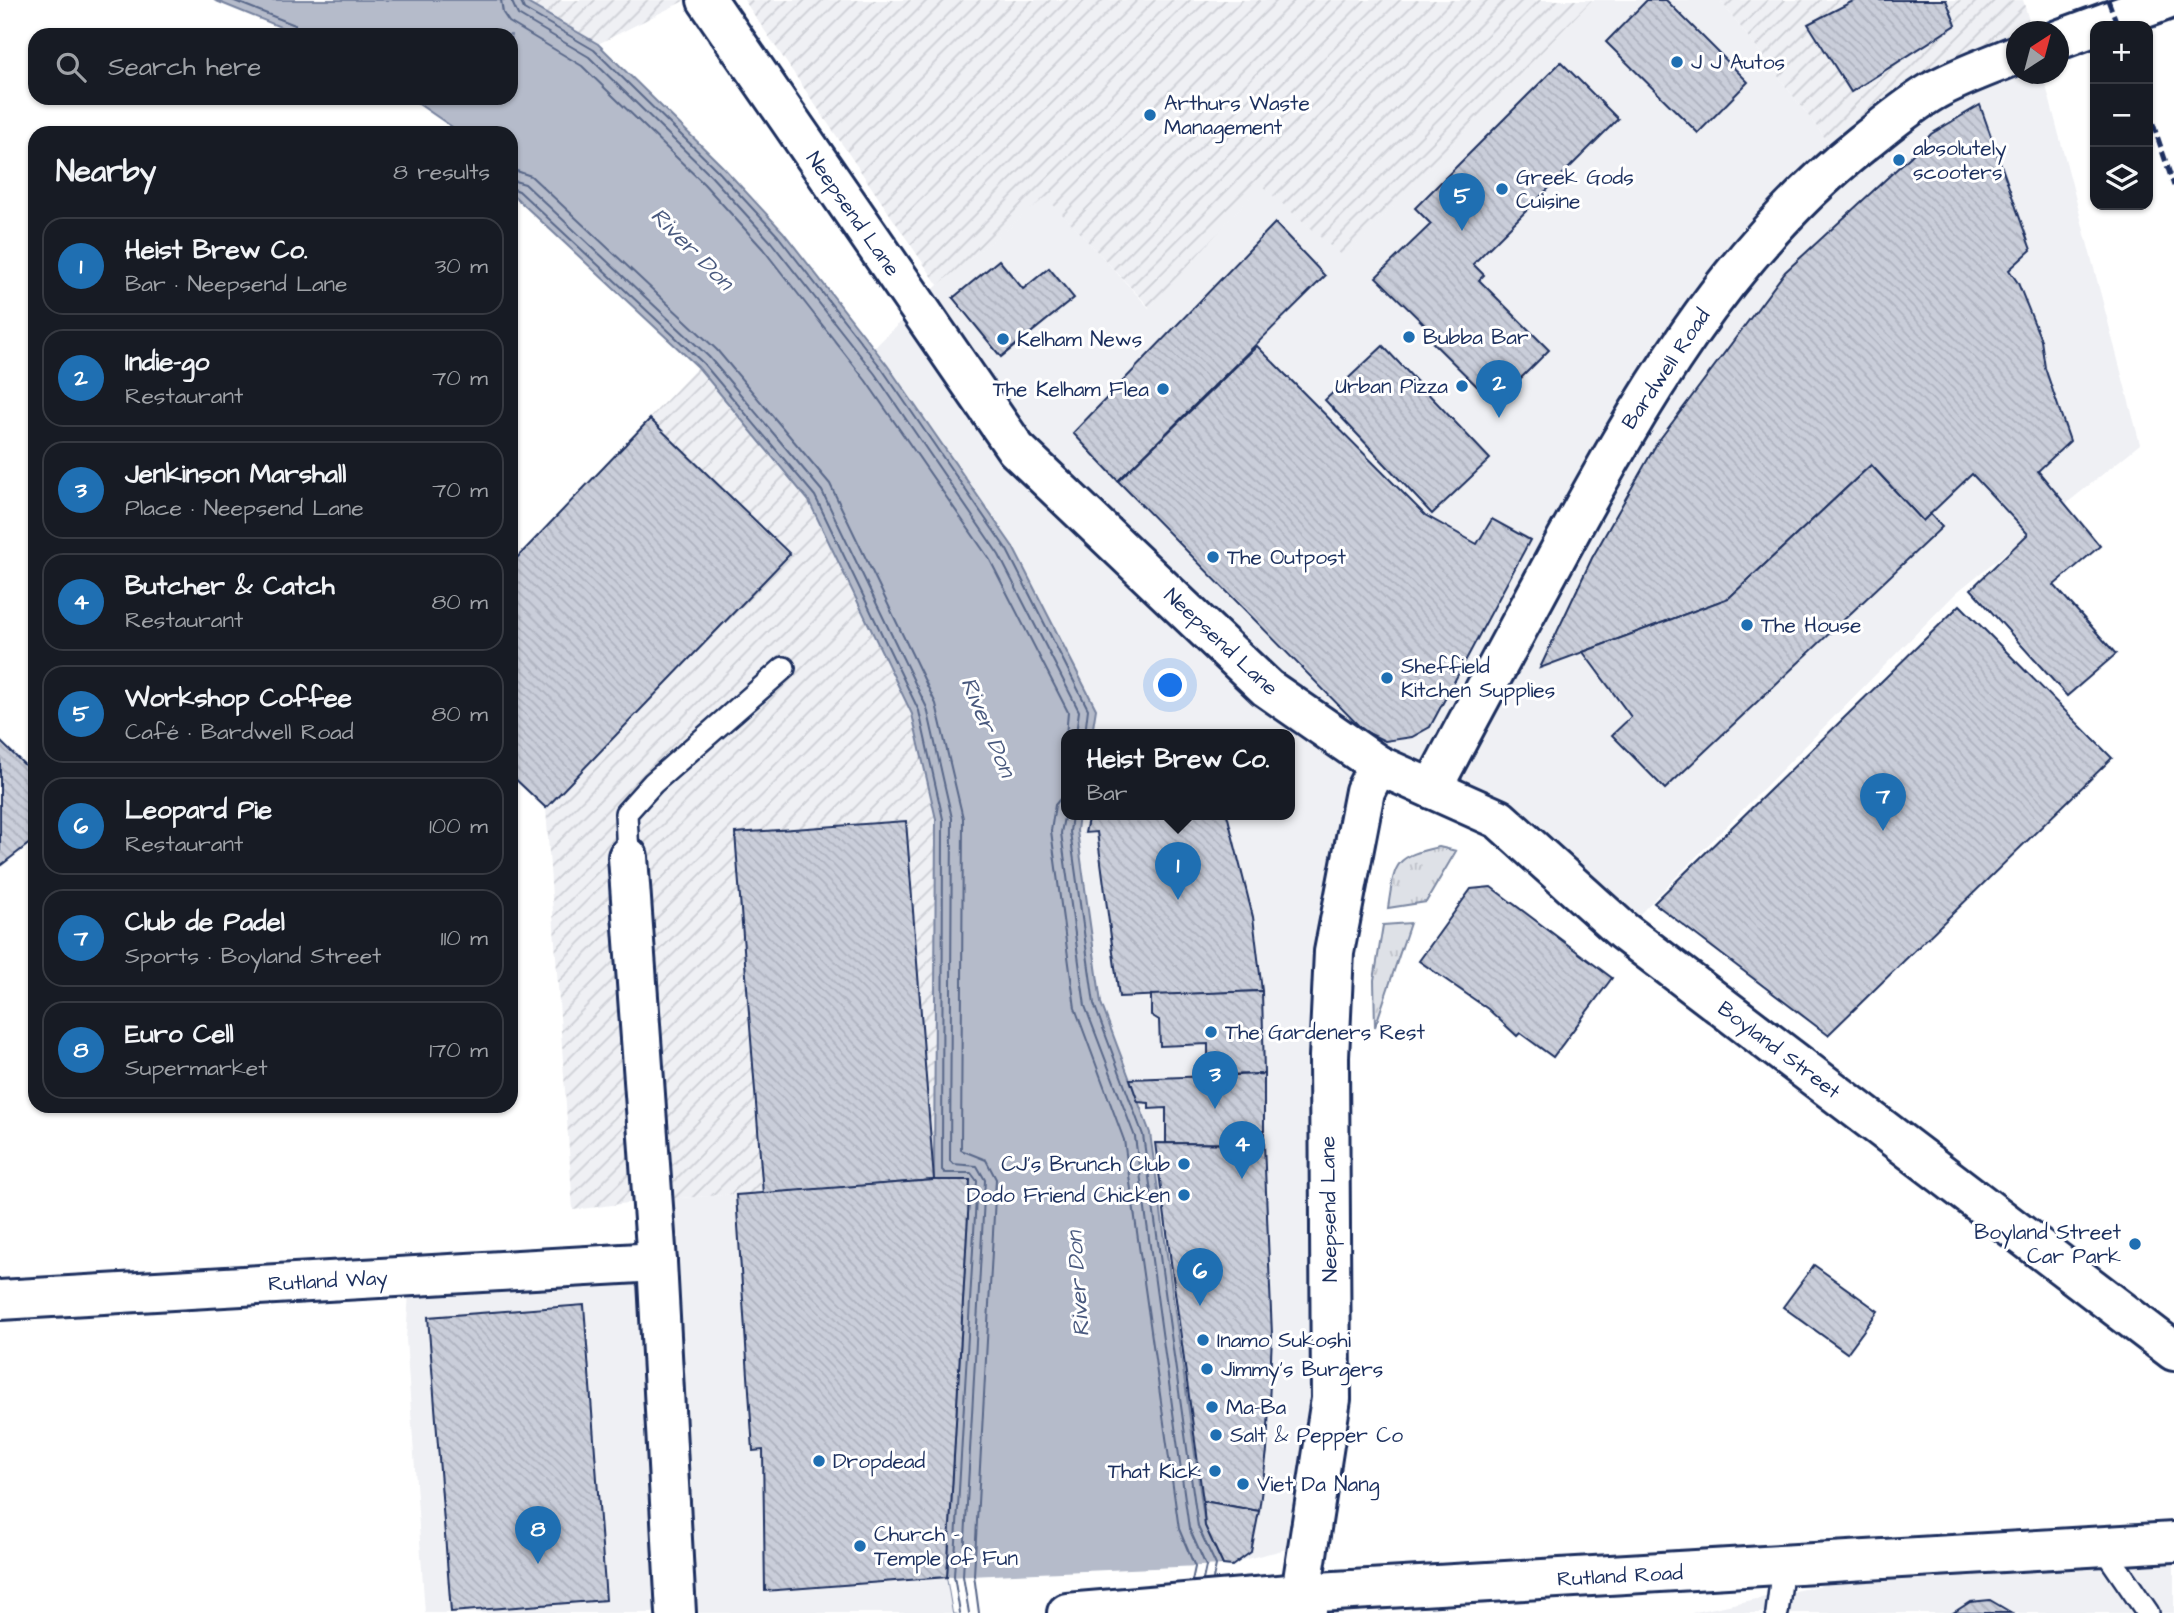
<!DOCTYPE html>
<meta charset="utf-8">
<style>
:root{--surface:#171b24;--page:#242831;--text:#f1f3f6;--muted:#9ea1a6;--line:#363941;--accent:#1f6fb2}
body{margin:0;font-family:"Architects Daughter",sans-serif;background:var(--page);color:var(--text)}
.controls{position:absolute;right:21px;top:21px;display:grid;overflow:hidden;border-radius:14px;box-shadow:0 2px 5px #0004}
.controls button{width:63px;height:63px;display:grid;place-items:center;padding:0;border:0;border-bottom:2px solid var(--line);background:var(--surface);color:var(--text);font:35px sans-serif}
.compass{position:absolute;left:2006px;top:21px;width:63px;height:63px;border-radius:50%;background:var(--surface);box-shadow:0 2px 5px #0004;rotate:36deg}
.you{position:absolute;left:1171px;top:686px;width:24px;height:24px;margin:-18px;border:5px solid #fff;border-radius:50%;background:#1a73e8;box-shadow:0 0 0 10px #1a73e833}
.badge{display:grid;place-items:center;width:46px;height:46px;border-radius:50%;background:var(--accent);color:#fff;font-size:23px;font-weight:700}
.pin{position:absolute;translate:-50% -58px;filter:drop-shadow(0 2px 4px #0008)}
.pin::after{content:'';position:absolute;top:37px;width:24px;height:21px;background:inherit;clip-path:polygon(0 0,100% 0,50% 100%)}
.popup{position:absolute;left:1061px;top:729px;width:234px;height:91px;box-sizing:border-box;display:grid;place-content:center;border-radius:14px;background:var(--surface);filter:drop-shadow(0 2px 5px #0005);font-size:23px;white-space:nowrap;color:var(--muted)}
.popup b{font-size:26px;color:var(--text)}
.popup::after{content:'';position:absolute;left:50%;top:100%;margin-left:-14px;border:14px solid transparent;border-top-color:var(--surface)}
.list{margin:0;padding:0;list-style:none}
h2{display:flex;justify-content:space-between;align-items:center;height:91px;margin:0;padding:0 28px;font-size:30px}
h2 small{font-size:23px;font-weight:400;color:var(--muted)}
.list li{display:grid;grid-template-columns:46px 1fr auto;gap:21px;align-items:center;box-sizing:border-box;height:98px;margin:0 14px 14px;padding:0 14px;border:2px solid var(--line);border-radius:21px}
.list b{display:block;font-size:26px;white-space:nowrap}
.list p{margin:0;font-size:23px;white-space:nowrap;color:var(--muted)}
.list em{font-size:23px;font-style:normal;color:var(--muted)}
.icon{flex:none;width:38px;height:38px;fill:none;stroke:currentColor;stroke-width:2;stroke-linecap:round;stroke-linejoin:round}
.map{position:relative;flex:none;width:2174px;height:1613px;overflow:hidden}
.search{position:absolute;background:var(--surface);box-shadow:0 2px 5px #0004;left:28px;top:28px;width:490px;height:77px;display:flex;align-items:center;gap:18px;box-sizing:border-box;padding:0 24px;border-radius:21px;color:var(--muted);font-size:26px}
.panel{position:absolute;background:var(--surface);box-shadow:0 2px 5px #0004;left:28px;top:126px;width:490px;height:987px;border-radius:21px}
.map>svg:first-child{display:block}
.built{fill:#eff0f4}
.industrial{fill:url(#industrial-furrows)}
.grass{fill:url(#grass-tufts);stroke:#7c88a2;stroke-width:2}
.water{fill:#b5bbca;stroke:#77839f;stroke-width:2}
.pier{fill:#fff}
.lines{fill:none;stroke-linecap:round;stroke-linejoin:round}
.shore{stroke:#596789;stroke-width:2}
.building{fill:url(#building-back-hatch);stroke:#1b2f5e;stroke-width:2}
.service-casing{stroke:#1b2f5e;stroke-width:26}
.minor-casing{stroke:#1b2f5e;stroke-width:44}
.secondary-casing{stroke:#1b2f5e;stroke-width:44}
.service{stroke:#fff;stroke-width:21}
.minor{stroke:#fff;stroke-width:38}
.secondary{stroke:#fff;stroke-width:38}
.rail{stroke:#1b2f5e;stroke-width:5;stroke-dasharray:10 5;stroke-linecap:butt}
.poi-dot{fill:#1f6fb2;stroke:#fff;stroke-width:2.5}
.labels{text-anchor:middle;dominant-baseline:central;stroke-width:6;stroke-linejoin:round;paint-order:stroke}
.poi-label{font-size:21px;fill:#1b2f5e;stroke:#fff;text-anchor:start}
.street-label{font-size:21px;fill:#1b2f5e;stroke:#fff}
.water-label{font-size:23px;font-style:italic;fill:#49597e;stroke:#fff}
</style>
<div class="map">
<svg width="2174" height="1613" viewBox="0 0 2174 1613">
<defs>
<pattern id="industrial-furrows" width="10" height="10" patternUnits="userSpaceOnUse" patternTransform="scale(1.75)"><rect width="10" height="10" fill="#eff0f4"/><path d="M-1 1l2-2M0 10L10 0M9 11l2-2" fill="none" stroke="#ccced4"/></pattern>
<pattern id="grass-tufts" width="24" height="20" patternUnits="userSpaceOnUse" patternTransform="scale(1.75)"><rect width="24" height="20" fill="#dee1e7"/><path d="M3 7l-1-3M5 7V3M7 7l1-3M15 17l-1-3M17 17v-4M19 17l1-3" fill="none" stroke="#bec1c9"/></pattern>
<pattern id="building-back-hatch" width="6" height="6" patternUnits="userSpaceOnUse" patternTransform="scale(1.75)"><rect width="6" height="6" fill="#caceda"/><path d="M-1 5l2 2M0 0l6 6M5-1l2 2" fill="none" stroke="#adb1be"/></pattern>
</defs>
<rect width="100%" height="100%" fill="#fff"/>
<filter id="ink" filterUnits="userSpaceOnUse"><feTurbulence type="fractalNoise" baseFrequency=".0143" numOctaves="2"/><feDisplacementMap in="SourceGraphic" scale="14" xChannelSelector="R" yChannelSelector="G"/><feConvolveMatrix kernelMatrix="1 2 1 2 8 2 1 2 1" color-interpolation-filters="sRGB"/></filter>
<g filter="url(#ink)">
<g class="built">
<polygon points="1592,0 1720,0 1842,160 1901,113 2016,74 2043,74 2140,444 1957,592 1623,931 1499,819 1378,765 1334,952 1310,1543 1223,1565 1205,1526 1150,1133 1101,1003 1077,831 1079,814 1290,814 1290,734 1092,734 1096,709 1013,547 874,348 938,285 1046,196 1149,308 1261,184 1344,257"/>
<polygon points="934,1180 970,1180 947,1577 953,1613 425,1613 406,1339 410,1276 656,1262 652,1200"/>
<polygon points="2174,1552 2174,1613 1691,1613 1869,1575"/>
</g>
<g class="industrial">
<polygon points="521,0 686,0 598,44"/>
<polygon points="744,0 1592,0 1344,258 1261,185 1150,308 1046,197 938,285"/>
<polygon points="1720,0 2023,0 2032,31 2016,32 2016,55 1842,160"/>
<polygon points="698,367 809,501 912,714 936,819 934,1180 652,1200 573,1210 546,808 511,775 511,563"/>
</g>
<g class="grass">
<path d="M1439 847 1456 851 1426 902 1388 908C1395 863 1393 857 1439 847Z"/>
<polygon points="1410,923 1375,1027 1374,980 1383,925"/>
</g>
<polygon class="water" points="214,0 522,0 598,44 722,166 783,232 887,365 1013,547 1096,709 1092,734 1066,734 1066,814 1079,814 1077,831 1101,1003 1150,1133 1205,1526 1223,1565 953,1613 947,1577 970,1180 934,1180 936,819 912,714 809,501 698,367 511,193 511,133 461,133 410,98 511,98 511,35 300,35"/>
<polygon class="pier" points="1223,1565 1216,1613 953,1613 947,1577"/>
<g class="lines">
<g class="shore">
<polyline points="232,0 295,25 300,35"/>
<polyline points="501,0 503,13 509,22 582,66 704,184 763,249 866,381 990,560 1068,712 1066,736"/>
<polyline points="511,0 518,15 589,57 711,176 771,242 875,374 999,555 1079,711 1076,734"/>
<polyline points="520,0 524,9 594,50 717,170 778,236 882,369 1007,550 1088,709 1085,734"/>
<polyline points="511,169 531,176 717,350 830,484 936,704 963,818 961,1150 986,1160 996,1179 974,1575 979,1613"/>
<polyline points="511,180 525,184 709,357 822,491 927,708 952,818 950,1161 953,1164 977,1166 985,1180 963,1576 969,1613"/>
<polyline points="511,188 519,191 703,363 815,496 919,711 943,819 942,1170 945,1173 971,1173 977,1181 954,1576 960,1613"/>
<polyline points="1066,792 1055,805 1051,831 1075,1008 1124,1140 1179,1529 1195,1567 1192,1581"/>
<polyline points="1066,807 1061,833 1085,1006 1135,1137 1189,1528 1206,1566 1203,1580"/>
<polyline points="1072,814 1070,832 1094,1004 1143,1135 1198,1527 1216,1565 1213,1579"/>
</g>
</g>
<g class="building">
<polygon points="1647,0 1666,0 1748,82 1698,133 1606,42"/>
<polygon points="1855,0 1946,0 1956,25 1851,92 1808,24"/>
<polygon points="1561,62 1618,119 1473,264 1484,275 1479,280 1549,350 1495,404 1428,338 1433,333 1376,277 1431,224 1415,208"/>
<polygon points="1980,105 2031,250 2009,270 2018,283 2041,340 2045,368 2070,441 2038,471 2100,546 2054,585 2116,654 2067,696 1971,589 2028,534 1972,474 1923,521 1871,465 1729,598 1540,668 1592,558 1657,443 1785,272 1911,156 1931,134"/>
<polygon points="1275,223 1325,276 1118,481 1073,433"/>
<polygon points="999,260 1023,289 1049,268 1074,298 1001,357 953,298"/>
<polygon points="1257,346 1425,515 1477,544 1492,519 1530,540 1430,727 1412,737 1385,741 1364,731 1118,481"/>
<polygon points="1383,346 1490,459 1432,514 1325,400"/>
<polygon points="650,419 790,554 546,808 511,775 511,564"/>
<polygon points="1871,465 1923,521 1930,514 1942,527 1665,789 1612,735 1631,717 1583,652 1729,598"/>
<polygon points="1960,605 2112,758 1828,1035 1654,903"/>
<polygon points="0,741 35,775 35,839 0,866"/>
<polygon points="1089,814 1227,814 1253,917 1262,991 1119,997 1097,832 1085,833"/>
<polygon points="906,821 934,1180 763,1194 735,833"/>
<polygon points="1491,887 1612,978 1553,1057 1520,1033 1517,1036 1488,1009 1419,961 1471,889"/>
<polygon points="1262,991 1264,1074 1208,1075 1208,1044 1160,1046 1159,1020 1151,1015 1151,995"/>
<polygon points="1264,1074 1264,1144 1166,1143 1166,1108 1149,1109 1149,1103 1138,1102 1130,1079"/>
<polygon points="1155,1143 1264,1144 1272,1335 1267,1451 1259,1511 1203,1501"/>
<polygon points="934,1180 970,1180 947,1577 765,1591 763,1450 753,1451 736,1195"/>
<polygon points="1814,1265 1878,1311 1847,1353 1783,1307"/>
<polygon points="584,1305 606,1600 451,1612 428,1317"/>
<polygon points="1203,1501 1259,1511 1251,1552 1232,1566 1223,1565 1205,1526"/>
<polygon points="1990,1600 2012,1613 1953,1613 1970,1602"/>
</g>
<g class="lines">
<g class="service-casing">
<g id="service">
<polyline points="628,857 626,813 653,783 784,668"/>
<polyline points="2102,1546 2148,1613"/>
<polyline points="1777,1613 1783,1566"/>
</g>
</g>
<g class="minor-casing">
<g id="minor">
<polyline points="2058,40 2167,0"/>
<path d="M1432 789C1473 711 1515 634 1557 556 1639 404 1725 253 1863 143 1886 125 1909 105 1935 90 1963 75 1987 67 2016 55"/>
<polyline points="628,857 657,1262 676,1613"/>
<polyline points="0,1300 657,1262"/>
<polyline points="1307,1613 1301,1593 1331,1399 1329,1057 1334,952 1365,791 1378,765"/>
</g>
</g>
<g class="secondary-casing">
<g id="secondary">
<polyline points="707,0 1016,449 1267,688 1378,765 1499,819 1623,931 2174,1351"/>
<polyline points="1067,1613 1301,1593 2174,1542"/>
</g>
</g>
<use href="#service" class="service"/>
<use href="#minor" class="minor"/>
<use href="#secondary" class="secondary"/>
<g class="rail">
<polyline points="2108,0 2118,26"/>
<polyline points="2148,109 2174,186"/>
</g>
</g>
</g>
<g class="poi-dot">
<circle cx="1677" cy="62" r="7"/>
<circle cx="1150" cy="115" r="7"/>
<circle cx="1899" cy="160" r="7"/>
<circle cx="1502" cy="189" r="7"/>
<circle cx="1409" cy="337" r="7"/>
<circle cx="1003" cy="339" r="7"/>
<circle cx="1462" cy="386" r="7"/>
<circle cx="1163" cy="389" r="7"/>
<circle cx="1213" cy="557" r="7"/>
<circle cx="1747" cy="625" r="7"/>
<circle cx="1387" cy="678" r="7"/>
<circle cx="1211" cy="1032" r="7"/>
<circle cx="1184" cy="1164" r="7"/>
<circle cx="1184" cy="1195" r="7"/>
<circle cx="2135" cy="1244" r="7"/>
<circle cx="1203" cy="1340" r="7"/>
<circle cx="1207" cy="1369" r="7"/>
<circle cx="1212" cy="1407" r="7"/>
<circle cx="1216" cy="1435" r="7"/>
<circle cx="819" cy="1461" r="7"/>
<circle cx="1215" cy="1471" r="7"/>
<circle cx="1243" cy="1484" r="7"/>
<circle cx="860" cy="1546" r="7"/>
</g>
<g class="labels">
<g class="poi-label">
<text x="1691" y="62">J J Autos</text>
<text x="1164" y="103">Arthurs Waste<tspan x="1164" dy="24">Management</tspan></text>
<text x="1913" y="148">absolutely<tspan x="1913" dy="24">scooters</tspan></text>
<text x="1516" y="177">Greek Gods<tspan x="1516" dy="24">Cuisine</tspan></text>
<text x="1423" y="337">Bubba Bar</text>
<text x="1017" y="339">Kelham News</text>
<text x="1448" y="386" text-anchor="end">Urban Pizza</text>
<text x="1149" y="389" text-anchor="end">The Kelham Flea</text>
<text x="1227" y="557">The Outpost</text>
<text x="1761" y="625">The House</text>
<text x="1401" y="666">Sheffield<tspan x="1401" dy="24">Kitchen Supplies</tspan></text>
<text x="1225" y="1032">The Gardeners Rest</text>
<text x="1170" y="1164" text-anchor="end">CJ's Brunch Club</text>
<text x="1170" y="1195" text-anchor="end">Dodo Friend Chicken</text>
<text x="2121" y="1232" text-anchor="end">Boyland Street<tspan x="2121" dy="24">Car Park</tspan></text>
<text x="1217" y="1340">Inamo Sukoshi</text>
<text x="1221" y="1369">Jimmy's Burgers</text>
<text x="1226" y="1407">Ma-Ba</text>
<text x="1230" y="1435">Salt &amp; Pepper Co</text>
<text x="833" y="1461">Dropdead</text>
<text x="1201" y="1471" text-anchor="end">That Kick</text>
<text x="1257" y="1484">Viet Da Nang</text>
<text x="874" y="1534">Church -<tspan x="874" dy="24">Temple of Fun</tspan></text>
</g>
<g class="street-label">
<text transform="translate(853 214) rotate(55)">Neepsend Lane</text>
<text transform="translate(1666 369) rotate(-56)">Bardwell Road</text>
<text transform="translate(1221 642) rotate(43)">Neepsend Lane</text>
<text transform="translate(1779 1050) rotate(37)">Boyland Street</text>
<text transform="translate(1329 1209) rotate(-91)">Neepsend Lane</text>
<text transform="translate(328 1281) rotate(-3)">Rutland Way</text>
<text transform="translate(1620 1576) rotate(-3)">Rutland Road</text>
</g>
<g class="water-label">
<text transform="translate(692 249) rotate(45)">River Don</text>
<text transform="translate(988 727) rotate(67)">River Don</text>
<text transform="translate(1078 1284) rotate(-94)">River Don</text>
</g>
</g>
</svg>
<div class="controls">
<button>+</button>
<button>−</button>
<button><svg class="icon" aria-label="layers" viewBox="0 0 24 24"><path d="M12 4l9 5-9 5-9-5zM3 14l9 5 9-5"/></svg></button>
</div>
<svg class="compass" viewBox="-18 -18 36 36"><path d="M0-13l5 13h-10z" fill="#e53935"/><path d="M0 13l5-13h-10z" fill="#9ea1a6"/></svg>
<div class="you"></div>
<div class="pin badge" style="left:1178px;top:900px">1</div>
<div class="popup"><b>Heist Brew Co.</b>Bar</div>
<div class="pin badge" style="left:1499px;top:418px">2</div>
<div class="pin badge" style="left:1215px;top:1109px">3</div>
<div class="pin badge" style="left:1242px;top:1179px">4</div>
<div class="pin badge" style="left:1462px;top:231px">5</div>
<div class="pin badge" style="left:1200px;top:1306px">6</div>
<div class="pin badge" style="left:1883px;top:831px">7</div>
<div class="pin badge" style="left:538px;top:1564px">8</div>
<div class="search"><svg class="icon" aria-label="search" viewBox="0 0 24 24"><circle cx="10" cy="10" r="6"/><path d="M15 15l6 6"/></svg>Search here</div>
<section class="panel">
<h2>Nearby<small>8 results</small></h2>
<ul class="list">
<li><span class="badge">1</span><div><b>Heist Brew Co.</b><p>Bar · Neepsend Lane</p></div><em>30 m</em></li>
<li><span class="badge">2</span><div><b>Indie-go</b><p>Restaurant</p></div><em>70 m</em></li>
<li><span class="badge">3</span><div><b>Jenkinson Marshall</b><p>Place · Neepsend Lane</p></div><em>70 m</em></li>
<li><span class="badge">4</span><div><b>Butcher &amp; Catch</b><p>Restaurant</p></div><em>80 m</em></li>
<li><span class="badge">5</span><div><b>Workshop Coffee</b><p>Café · Bardwell Road</p></div><em>80 m</em></li>
<li><span class="badge">6</span><div><b>Leopard Pie</b><p>Restaurant</p></div><em>100 m</em></li>
<li><span class="badge">7</span><div><b>Club de Padel</b><p>Sports · Boyland Street</p></div><em>110 m</em></li>
<li><span class="badge">8</span><div><b>Euro Cell</b><p>Supermarket</p></div><em>170 m</em></li>
</ul>
</section>
</div>
